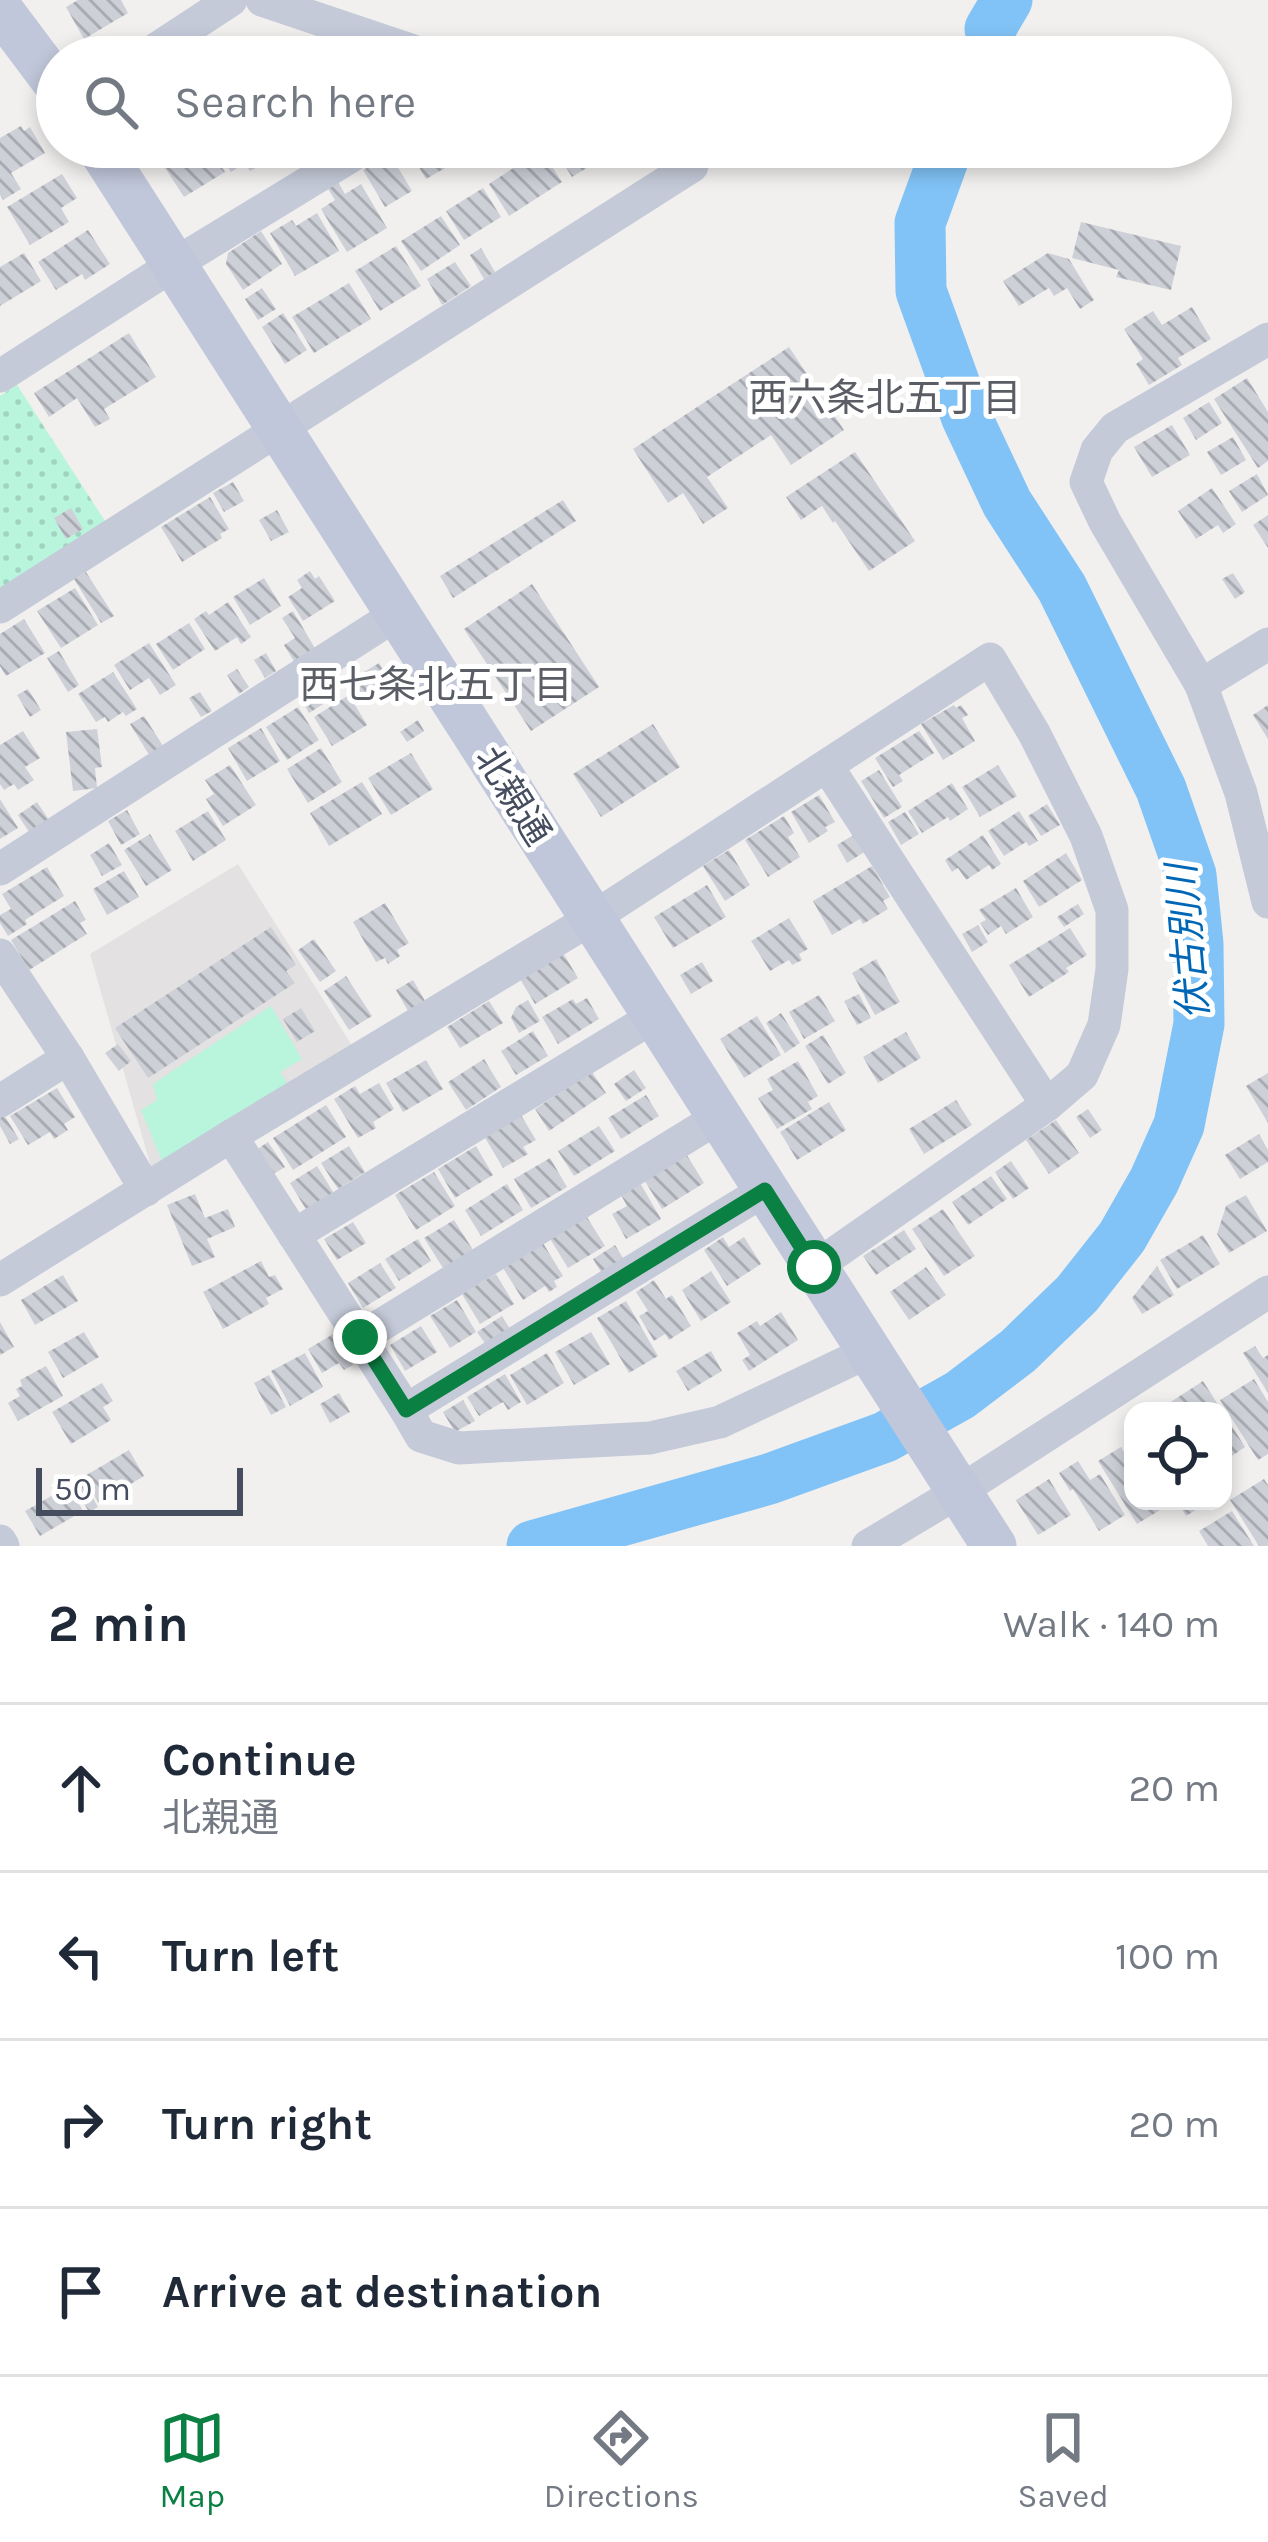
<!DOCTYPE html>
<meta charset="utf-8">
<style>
:root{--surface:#fff;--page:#f6f6f7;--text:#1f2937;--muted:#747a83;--line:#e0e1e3;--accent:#0b8043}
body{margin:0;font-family:Karla,"Noto Sans JP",sans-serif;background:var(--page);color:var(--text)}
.controls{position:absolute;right:36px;bottom:36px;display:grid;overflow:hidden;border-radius:24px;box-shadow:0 6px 18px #0003}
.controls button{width:108px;height:108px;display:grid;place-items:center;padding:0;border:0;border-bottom:3px solid var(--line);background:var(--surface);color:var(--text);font:60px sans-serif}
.scale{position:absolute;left:36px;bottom:30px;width:207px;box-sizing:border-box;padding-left:12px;border:6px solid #454d5f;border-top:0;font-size:33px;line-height:42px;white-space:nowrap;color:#454d5f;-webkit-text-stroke:9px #fff;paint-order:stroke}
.stop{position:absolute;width:36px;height:36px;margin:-27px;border:9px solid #0b8043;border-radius:50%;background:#fff}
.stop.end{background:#0b8043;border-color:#fff;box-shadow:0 3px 12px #0008}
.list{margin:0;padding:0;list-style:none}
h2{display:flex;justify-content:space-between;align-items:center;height:156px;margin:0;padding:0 48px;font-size:51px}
h2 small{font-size:39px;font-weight:400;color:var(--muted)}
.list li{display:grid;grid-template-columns:78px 1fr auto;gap:36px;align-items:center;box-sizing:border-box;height:168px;padding:0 48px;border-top:3px solid var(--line)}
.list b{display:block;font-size:45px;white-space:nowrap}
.list p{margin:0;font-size:39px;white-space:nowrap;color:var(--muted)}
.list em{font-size:39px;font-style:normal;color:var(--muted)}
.icon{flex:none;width:66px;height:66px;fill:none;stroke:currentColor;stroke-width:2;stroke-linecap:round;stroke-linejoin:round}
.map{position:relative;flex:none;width:1268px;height:1546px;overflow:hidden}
.search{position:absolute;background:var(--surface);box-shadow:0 6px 18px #0003;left:36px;right:36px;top:36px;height:132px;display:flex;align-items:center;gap:30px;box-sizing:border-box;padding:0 42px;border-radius:66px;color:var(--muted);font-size:45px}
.sheet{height:828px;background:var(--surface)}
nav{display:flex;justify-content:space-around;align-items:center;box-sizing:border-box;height:168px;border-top:3px solid var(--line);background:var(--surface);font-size:33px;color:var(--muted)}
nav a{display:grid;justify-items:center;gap:6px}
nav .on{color:var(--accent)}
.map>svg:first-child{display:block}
.education{fill:#e3e1e1}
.grass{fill:#b9f4dd}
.park{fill:url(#park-dots)}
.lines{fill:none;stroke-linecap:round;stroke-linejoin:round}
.river{stroke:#81c3f6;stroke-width:51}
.building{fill:url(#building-back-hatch)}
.street{stroke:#c4cad8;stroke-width:33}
.secondary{stroke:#c0c7da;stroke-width:45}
.route{stroke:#0b8043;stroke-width:15}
.labels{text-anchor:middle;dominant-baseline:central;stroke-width:10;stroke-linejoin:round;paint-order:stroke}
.street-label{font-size:36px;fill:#454d5f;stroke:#fff}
.neighbourhood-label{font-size:39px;fill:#5b5d65;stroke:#fff}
.water-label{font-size:39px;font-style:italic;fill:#0067b7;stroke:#fff}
</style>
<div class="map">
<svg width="1268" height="1546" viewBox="0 0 1268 1546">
<defs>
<pattern id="park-dots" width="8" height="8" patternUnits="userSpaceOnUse" patternTransform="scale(3)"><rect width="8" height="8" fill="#b9f4dd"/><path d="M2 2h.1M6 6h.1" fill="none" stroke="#a0d3c0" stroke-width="1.8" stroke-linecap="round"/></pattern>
<pattern id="building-back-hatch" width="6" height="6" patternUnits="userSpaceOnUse" patternTransform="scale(3)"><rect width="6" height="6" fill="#ced0d8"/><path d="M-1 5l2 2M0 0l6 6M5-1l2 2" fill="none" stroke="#a9abb2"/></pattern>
</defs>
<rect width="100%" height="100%" fill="#f2f0ef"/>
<polygon class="education" points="238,864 353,1047 153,1174 90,954"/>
<polygon class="grass" points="271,1006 302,1059 280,1072 287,1083 162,1161 141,1110 157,1100 153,1084"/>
<polygon class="park" points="17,385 107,524 0,593 0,396"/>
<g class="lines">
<g class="river">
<polyline points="990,29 1007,0"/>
<polyline points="532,1546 769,1479 885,1437 960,1395 1018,1351 1077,1294 1122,1237 1154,1181 1179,1125 1199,1024 1198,944 1191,875 1161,789 1062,588 1007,503 967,418 921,291 920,223 944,157"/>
</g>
</g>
<g class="building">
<polygon points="78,0 121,0 128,13 84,39 66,7"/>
<polygon points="199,41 206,53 213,48 219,57 173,57"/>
<polygon points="307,44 315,57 279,57 295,47"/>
<polygon points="21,126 24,131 30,127 45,153 11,173 21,189 3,200 0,195 0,138"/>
<polygon points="180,147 209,147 225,172 184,197 160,160"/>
<polygon points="216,147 272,147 254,158 259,166 250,171 245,163 231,172"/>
<polygon points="407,147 463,147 468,155 426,179"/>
<polygon points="553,147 621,147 572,177"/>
<polygon points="541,150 562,182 509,216 489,184"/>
<polygon points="390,154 412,191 385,207 363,170"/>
<polygon points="62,174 77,198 61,208 69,222 30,245 7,207"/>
<polygon points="338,182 345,194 361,184 387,228 347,252 321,209 335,200 328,189"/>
<polygon points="483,188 501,217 464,240 446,211"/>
<polygon points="317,213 339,251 295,276 270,233 292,220 296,226"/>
<polygon points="441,216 460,245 421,271 401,241"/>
<polygon points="1081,222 1181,246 1171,290 1116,277 1119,270 1072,258"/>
<polygon points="88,230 110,264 85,280 82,274 56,290 38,262"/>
<polygon points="261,231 282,264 243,290 226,264 228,253"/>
<polygon points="396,246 421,286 380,311 355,271"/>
<polygon points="481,248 495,272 484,279 470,255"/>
<polygon points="24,253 41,281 0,306 0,267"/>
<polygon points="1048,253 1069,259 1094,300 1080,309 1067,288 1054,296 1049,288 1019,306 1003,281"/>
<polygon points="455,262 471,286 442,305 427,279"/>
<polygon points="349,283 371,319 314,353 292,317"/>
<polygon points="262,288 276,309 258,320 245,299"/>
<polygon points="1192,307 1211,339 1178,358 1182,365 1149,385 1136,364 1143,359 1124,329 1153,311 1162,325"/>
<polygon points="283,313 307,350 285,364 262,327"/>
<polygon points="129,333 156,377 104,409 110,419 95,427 77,398 49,417 34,393"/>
<polygon points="789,347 844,430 791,465 771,435 707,477 728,508 703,524 683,493 668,503 633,449"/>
<polygon points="1247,378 1268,412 1268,461 1258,468 1214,399"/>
<polygon points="1209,402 1222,423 1196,440 1183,418"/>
<polygon points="1172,425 1190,455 1152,477 1134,447"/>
<polygon points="1233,437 1246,460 1221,475 1207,452"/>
<polygon points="855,452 915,541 869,571 835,521 833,523 822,506 801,520 786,497"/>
<polygon points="1257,474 1268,495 1242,512 1229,491"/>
<polygon points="233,482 244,501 224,512 213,493"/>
<polygon points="1212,488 1236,524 1223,533 1218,525 1196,539 1178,511"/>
<polygon points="210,497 229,529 220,534 222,538 182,562 161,527"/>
<polygon points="563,500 576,521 453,598 440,576"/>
<polygon points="71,508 83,529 66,539 54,518"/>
<polygon points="277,510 289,532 271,541 259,520"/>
<polygon points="1268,515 1268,548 1253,525"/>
<polygon points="310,571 315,579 319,576 335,601 303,621 288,597 302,588 297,580"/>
<polygon points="86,572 114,616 101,623 74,579"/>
<polygon points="1233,573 1245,592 1235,599 1222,579"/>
<polygon points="264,578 281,606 250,625 233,597"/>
<polygon points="532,584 599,687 531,731 464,629"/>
<polygon points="75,588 98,625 61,648 37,611"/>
<polygon points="228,602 251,637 241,644 237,637 215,651 194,619 206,611 209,615"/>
<polygon points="293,611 316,650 295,663 284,645 295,638 282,618"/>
<polygon points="24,619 45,653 6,676 0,666 0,634"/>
<polygon points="189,623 205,649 173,670 156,644"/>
<polygon points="149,643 176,685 160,695 149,678 130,690 114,665"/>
<polygon points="59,651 79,685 68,692 47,658"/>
<polygon points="266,653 276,671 265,678 254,660"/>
<polygon points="379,663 392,685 358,704 346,683"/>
<polygon points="237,669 249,687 239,694 227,675"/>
<polygon points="113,672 137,709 126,716 123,712 108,722 105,717 96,722 78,694"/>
<polygon points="330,682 338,695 309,713 301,699"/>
<polygon points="28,689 41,710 30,717 17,695"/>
<polygon points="200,692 212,711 201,717 189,698"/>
<polygon points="349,695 367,725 332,746 314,717"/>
<polygon points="954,705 956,708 961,705 968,715 962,718 975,741 943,760 921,724"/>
<polygon points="1268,705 1268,739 1253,715"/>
<polygon points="298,707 319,740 287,760 266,727"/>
<polygon points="144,716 165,749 151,758 130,724"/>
<polygon points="418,720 424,731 407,742 400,732"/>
<polygon points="653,724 680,767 601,817 573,774"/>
<polygon points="261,728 280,761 247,781 228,748"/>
<polygon points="97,729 102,767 95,768 97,788 73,791 66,732"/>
<polygon points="23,731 40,758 25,767 34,780 18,790 14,784 4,790 0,784 0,745"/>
<polygon points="919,731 934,753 899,775 903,781 893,787 875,758"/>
<polygon points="321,748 342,782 308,803 287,769"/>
<polygon points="411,753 433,789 391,815 368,778"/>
<polygon points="230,765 256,805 223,826 206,799 214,794 205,780"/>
<polygon points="998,765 1017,796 980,817 962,787"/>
<polygon points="879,770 902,807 884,818 861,781"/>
<polygon points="362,782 382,814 329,846 310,813"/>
<polygon points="952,783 968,809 950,821 948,817 922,833 908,811"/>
<polygon points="819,795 835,822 825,827 828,831 809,843 791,812"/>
<polygon points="0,799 18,828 0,839"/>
<polygon points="37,802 49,820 29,832 18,815"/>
<polygon points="1047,804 1060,825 1041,836 1028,816"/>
<polygon points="127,810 140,834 121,845 108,821"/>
<polygon points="208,811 226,840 193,861 175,831"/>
<polygon points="1019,811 1038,841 1029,846 1026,842 1004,856 988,831"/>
<polygon points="905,812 919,834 901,845 888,822"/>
<polygon points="784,816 794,833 788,837 800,857 768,877 745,840"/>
<polygon points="150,834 172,870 146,886 124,850"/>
<polygon points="855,834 866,851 847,863 837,845"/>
<polygon points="983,835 1001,864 992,870 989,865 966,880 958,868 952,872 945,860"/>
<polygon points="109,843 122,865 102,876 90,855"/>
<polygon points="729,850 750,885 725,901 703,866"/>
<polygon points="1066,853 1082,880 1039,907 1023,881"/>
<polygon points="872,866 890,897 883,901 888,909 863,924 860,919 832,935 813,901"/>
<polygon points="47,867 64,896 25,920 27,924 8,936 0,923 0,915 11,909 2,894"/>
<polygon points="124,871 139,897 107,915 93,889"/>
<polygon points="707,885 726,917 673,948 654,917"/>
<polygon points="1016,888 1033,917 1006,934 1001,926 988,935 980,923 986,920 979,910"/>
<polygon points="75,901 86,920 80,923 87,934 29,970 11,940"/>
<polygon points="385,903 409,943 397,950 400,956 388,964 385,958 376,962 353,922"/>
<polygon points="1078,904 1084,914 1064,927 1057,917"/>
<polygon points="789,918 808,949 799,954 802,960 792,965 789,960 770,971 751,941"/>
<polygon points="978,925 988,942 972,952 962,934"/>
<polygon points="271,927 296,965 286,971 295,983 148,1078 115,1028"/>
<polygon points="1070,928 1087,955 1066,968 1069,972 1029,997 1009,965"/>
<polygon points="314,939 336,971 320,982 298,950"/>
<polygon points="563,953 578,978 535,1004 520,979"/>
<polygon points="876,959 900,1002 875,1015 852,973"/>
<polygon points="702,962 713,981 691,994 680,975"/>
<polygon points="346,976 372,1016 349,1030 324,991"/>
<polygon points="413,980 425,1001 408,1011 396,990"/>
<polygon points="859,994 871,1018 857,1025 844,1001"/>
<polygon points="819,995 835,1021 804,1039 789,1012"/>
<polygon points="587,998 599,1019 558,1044 542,1017 573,999 576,1004"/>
<polygon points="528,1000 540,1021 519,1033 511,1018 516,1007"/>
<polygon points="489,1001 503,1023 460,1048 447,1027"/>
<polygon points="301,1008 315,1031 297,1042 283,1019"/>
<polygon points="781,1013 800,1043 785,1053 766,1023"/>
<polygon points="757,1016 781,1055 744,1078 720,1039"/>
<polygon points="533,1031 548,1056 516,1075 501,1051"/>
<polygon points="906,1032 921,1058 878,1083 863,1057"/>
<polygon points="823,1035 846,1073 828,1084 805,1046"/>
<polygon points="118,1044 131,1061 119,1071 105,1053"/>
<polygon points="484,1059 501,1087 466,1110 448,1082"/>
<polygon points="426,1060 443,1089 403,1112 386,1083"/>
<polygon points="798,1061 818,1096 808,1102 812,1109 777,1129 758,1098 773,1090 767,1079"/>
<polygon points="634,1070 646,1088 626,1101 614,1084"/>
<polygon points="592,1072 606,1093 549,1131 535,1109"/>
<polygon points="1268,1073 1268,1123 1246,1086"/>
<polygon points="379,1083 394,1109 373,1122 376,1128 358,1138 334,1099 355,1086 360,1094"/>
<polygon points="57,1088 75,1117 64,1124 68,1130 54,1139 50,1132 28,1145 10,1116"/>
<polygon points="646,1095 659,1116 621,1139 608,1118"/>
<polygon points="956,1100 972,1125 924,1154 909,1129"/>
<polygon points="829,1102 846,1130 797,1160 780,1132"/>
<polygon points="326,1105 346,1137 293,1170 273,1138"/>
<polygon points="1088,1109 1102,1130 1090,1138 1076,1117"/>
<polygon points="4,1115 19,1139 10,1144 0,1126 0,1118"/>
<polygon points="521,1115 536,1140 523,1147 528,1154 503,1168 484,1136"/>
<polygon points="1056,1120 1079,1153 1049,1174 1026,1140"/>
<polygon points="599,1126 615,1151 574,1176 558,1151"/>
<polygon points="1259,1134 1268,1150 1268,1162 1240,1179 1225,1155"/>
<polygon points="268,1142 285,1167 272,1175 256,1150"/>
<polygon points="349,1146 365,1172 338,1189 321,1163"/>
<polygon points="476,1146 493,1175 455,1198 438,1169"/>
<polygon points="685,1152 704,1183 662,1209 643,1178"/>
<polygon points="550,1158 567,1187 531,1208 514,1179"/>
<polygon points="1011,1161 1029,1188 1013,1199 995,1172"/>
<polygon points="317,1166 335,1195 307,1211 290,1183"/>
<polygon points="434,1172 455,1206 416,1230 395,1195"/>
<polygon points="991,1176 1007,1199 968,1225 952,1202"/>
<polygon points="639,1181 661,1219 626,1239 612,1214 627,1206 620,1193"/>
<polygon points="507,1184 523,1210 481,1236 465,1210"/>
<polygon points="195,1194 205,1218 228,1209 235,1227 207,1239 215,1257 192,1266 167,1205"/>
<polygon points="1246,1195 1267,1231 1229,1253 1217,1234 1226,1206"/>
<polygon points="943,1209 975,1256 944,1276 912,1229"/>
<polygon points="585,1214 605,1246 568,1268 549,1237"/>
<polygon points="454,1220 473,1250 443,1268 424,1238"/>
<polygon points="353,1222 366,1243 337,1260 324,1239"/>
<polygon points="904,1230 916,1249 876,1275 863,1256"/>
<polygon points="1203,1235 1220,1264 1177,1289 1160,1260"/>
<polygon points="723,1237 729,1247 744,1237 761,1264 727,1286 704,1250"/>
<polygon points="418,1239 431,1261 399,1281 385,1259"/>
<polygon points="543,1243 563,1276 554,1281 557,1287 549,1292 545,1286 523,1300 503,1268"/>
<polygon points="615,1245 623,1258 601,1272 593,1259"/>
<polygon points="261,1261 269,1277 275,1275 283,1289 266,1298 269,1304 223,1329 203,1292"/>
<polygon points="380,1263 396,1288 363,1308 348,1283"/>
<polygon points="1157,1266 1174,1295 1142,1314 1132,1298"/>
<polygon points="926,1267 946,1295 909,1320 890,1292"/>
<polygon points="711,1271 731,1302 701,1321 682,1290"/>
<polygon points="496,1274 514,1304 480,1324 462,1294"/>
<polygon points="63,1275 78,1301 35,1325 21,1300"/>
<polygon points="654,1280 666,1299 672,1295 691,1326 669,1340 665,1334 654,1341 639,1316 648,1311 636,1292"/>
<polygon points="457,1300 476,1332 450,1348 430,1316"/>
<polygon points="626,1301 658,1356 629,1373 597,1318"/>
<polygon points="781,1312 798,1340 749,1371 742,1360 750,1355 737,1333 757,1321 760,1326"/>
<polygon points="502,1316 510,1329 486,1345 477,1332"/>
<polygon points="0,1322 14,1347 0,1355"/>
<polygon points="421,1326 437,1352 405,1371 390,1345"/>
<polygon points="84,1332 99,1357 63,1378 48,1352"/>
<polygon points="591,1332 610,1364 574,1385 555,1352"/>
<polygon points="335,1333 353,1365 344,1370 339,1363 322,1373 308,1349"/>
<polygon points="1255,1346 1263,1358 1268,1355 1268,1393 1243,1353"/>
<polygon points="711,1351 722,1371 688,1391 676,1371"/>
<polygon points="305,1353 323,1387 290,1406 271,1371"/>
<polygon points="547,1353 564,1383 527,1405 510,1375"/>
<polygon points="46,1366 63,1396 18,1421 8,1403 20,1396 16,1389 22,1386 20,1380"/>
<polygon points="505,1374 521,1402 508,1410 503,1402 479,1416 467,1397"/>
<polygon points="269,1375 286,1407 271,1415 254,1383"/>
<polygon points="1254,1379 1268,1402 1268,1454 1258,1460 1220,1400"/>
<polygon points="1203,1381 1222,1411 1174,1411 1169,1403"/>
<polygon points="102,1383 113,1401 103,1407 111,1420 71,1444 52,1412"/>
<polygon points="339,1393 350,1412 330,1423 320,1404"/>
<polygon points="463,1400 475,1421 455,1432 443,1412"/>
<polygon points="1223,1412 1245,1447 1223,1462"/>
<polygon points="1121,1447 1126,1455 1133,1451 1133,1501 1175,1501 1137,1524 1098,1461"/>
<polygon points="129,1450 144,1476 99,1503 83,1477"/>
<polygon points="1078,1461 1090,1480 1100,1474 1125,1515 1099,1531 1073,1489 1070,1491 1059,1473"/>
<polygon points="81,1478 98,1507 89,1512 72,1483"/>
<polygon points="1049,1479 1071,1515 1038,1535 1016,1500"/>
<polygon points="1264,1479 1268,1485 1268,1546 1259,1546 1230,1500"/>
<polygon points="69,1486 83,1511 40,1536 25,1511"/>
<polygon points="1177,1501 1210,1501 1186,1516"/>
<polygon points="1232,1511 1254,1546 1208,1546 1199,1531"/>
</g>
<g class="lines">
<g class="street">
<polyline points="262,0 431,57"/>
<polyline points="144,57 231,0"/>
<polyline points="1268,339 1115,428 1097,450 1086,482 1105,522 1201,685 1241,793 1268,902"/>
<polyline points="0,376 173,265 366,147"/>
<polyline points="0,607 692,166 680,147"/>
<polyline points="1201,685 1268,644"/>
<polyline points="827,766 1047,1105"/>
<polyline points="0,869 397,614"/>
<polyline points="0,955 68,1058 146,1190"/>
<polyline points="0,1101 68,1058"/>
<polyline points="231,1136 406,1410 765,1190"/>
<polyline points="294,1235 655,1016"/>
<polyline points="0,1280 231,1136 591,919 990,659 1034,733 1086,836 1112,910 1112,969 1104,1025 1082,1075 1047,1105 815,1267"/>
<polyline points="360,1338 719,1117"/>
<polyline points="406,1410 421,1436 459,1448 650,1438 720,1422 868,1352"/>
<polyline points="0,1541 3,1546"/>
<polyline points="868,1546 960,1491 1268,1292"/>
</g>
<g class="secondary">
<polyline points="0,9 57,85"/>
<polyline points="99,147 994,1546"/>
</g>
</g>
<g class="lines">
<polyline class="route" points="360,1337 406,1410 765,1190 814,1267"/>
</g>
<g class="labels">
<g class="street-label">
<text transform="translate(513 796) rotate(58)">北親通</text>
</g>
<g class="neighbourhood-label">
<text x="885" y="398">西六条北五丁目</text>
<text x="436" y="685">西七条北五丁目</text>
</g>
<g class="water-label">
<text transform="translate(1188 942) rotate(-95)">伏古別川</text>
</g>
</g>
</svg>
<div class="controls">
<button><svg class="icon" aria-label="locate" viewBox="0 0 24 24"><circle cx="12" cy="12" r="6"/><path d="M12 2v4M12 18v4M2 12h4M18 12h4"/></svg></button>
</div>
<div class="scale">50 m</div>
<div class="stop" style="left:814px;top:1267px"></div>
<div class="stop end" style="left:360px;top:1337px"></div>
<div class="search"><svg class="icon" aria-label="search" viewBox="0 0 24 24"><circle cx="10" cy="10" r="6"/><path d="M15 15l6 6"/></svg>Search here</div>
</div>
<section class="sheet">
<h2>2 min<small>Walk · 140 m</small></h2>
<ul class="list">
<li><svg class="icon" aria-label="ahead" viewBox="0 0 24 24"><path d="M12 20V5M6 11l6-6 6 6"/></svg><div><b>Continue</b><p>北親通</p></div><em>20 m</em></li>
<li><svg class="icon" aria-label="left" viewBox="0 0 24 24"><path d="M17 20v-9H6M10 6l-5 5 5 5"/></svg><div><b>Turn left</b></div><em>100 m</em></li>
<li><svg class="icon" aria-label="right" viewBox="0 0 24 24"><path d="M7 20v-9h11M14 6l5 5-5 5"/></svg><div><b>Turn right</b></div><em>20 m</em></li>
<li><svg class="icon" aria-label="arrive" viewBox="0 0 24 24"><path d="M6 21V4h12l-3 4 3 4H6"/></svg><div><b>Arrive at destination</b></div></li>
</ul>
</section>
<nav>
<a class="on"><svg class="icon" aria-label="map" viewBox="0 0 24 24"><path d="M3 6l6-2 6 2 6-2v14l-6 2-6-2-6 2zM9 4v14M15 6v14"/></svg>Map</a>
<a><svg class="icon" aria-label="directions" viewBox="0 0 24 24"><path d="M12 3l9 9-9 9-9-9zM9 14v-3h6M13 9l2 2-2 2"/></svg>Directions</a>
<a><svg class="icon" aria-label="saved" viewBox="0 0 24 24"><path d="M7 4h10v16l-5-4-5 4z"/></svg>Saved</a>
</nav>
